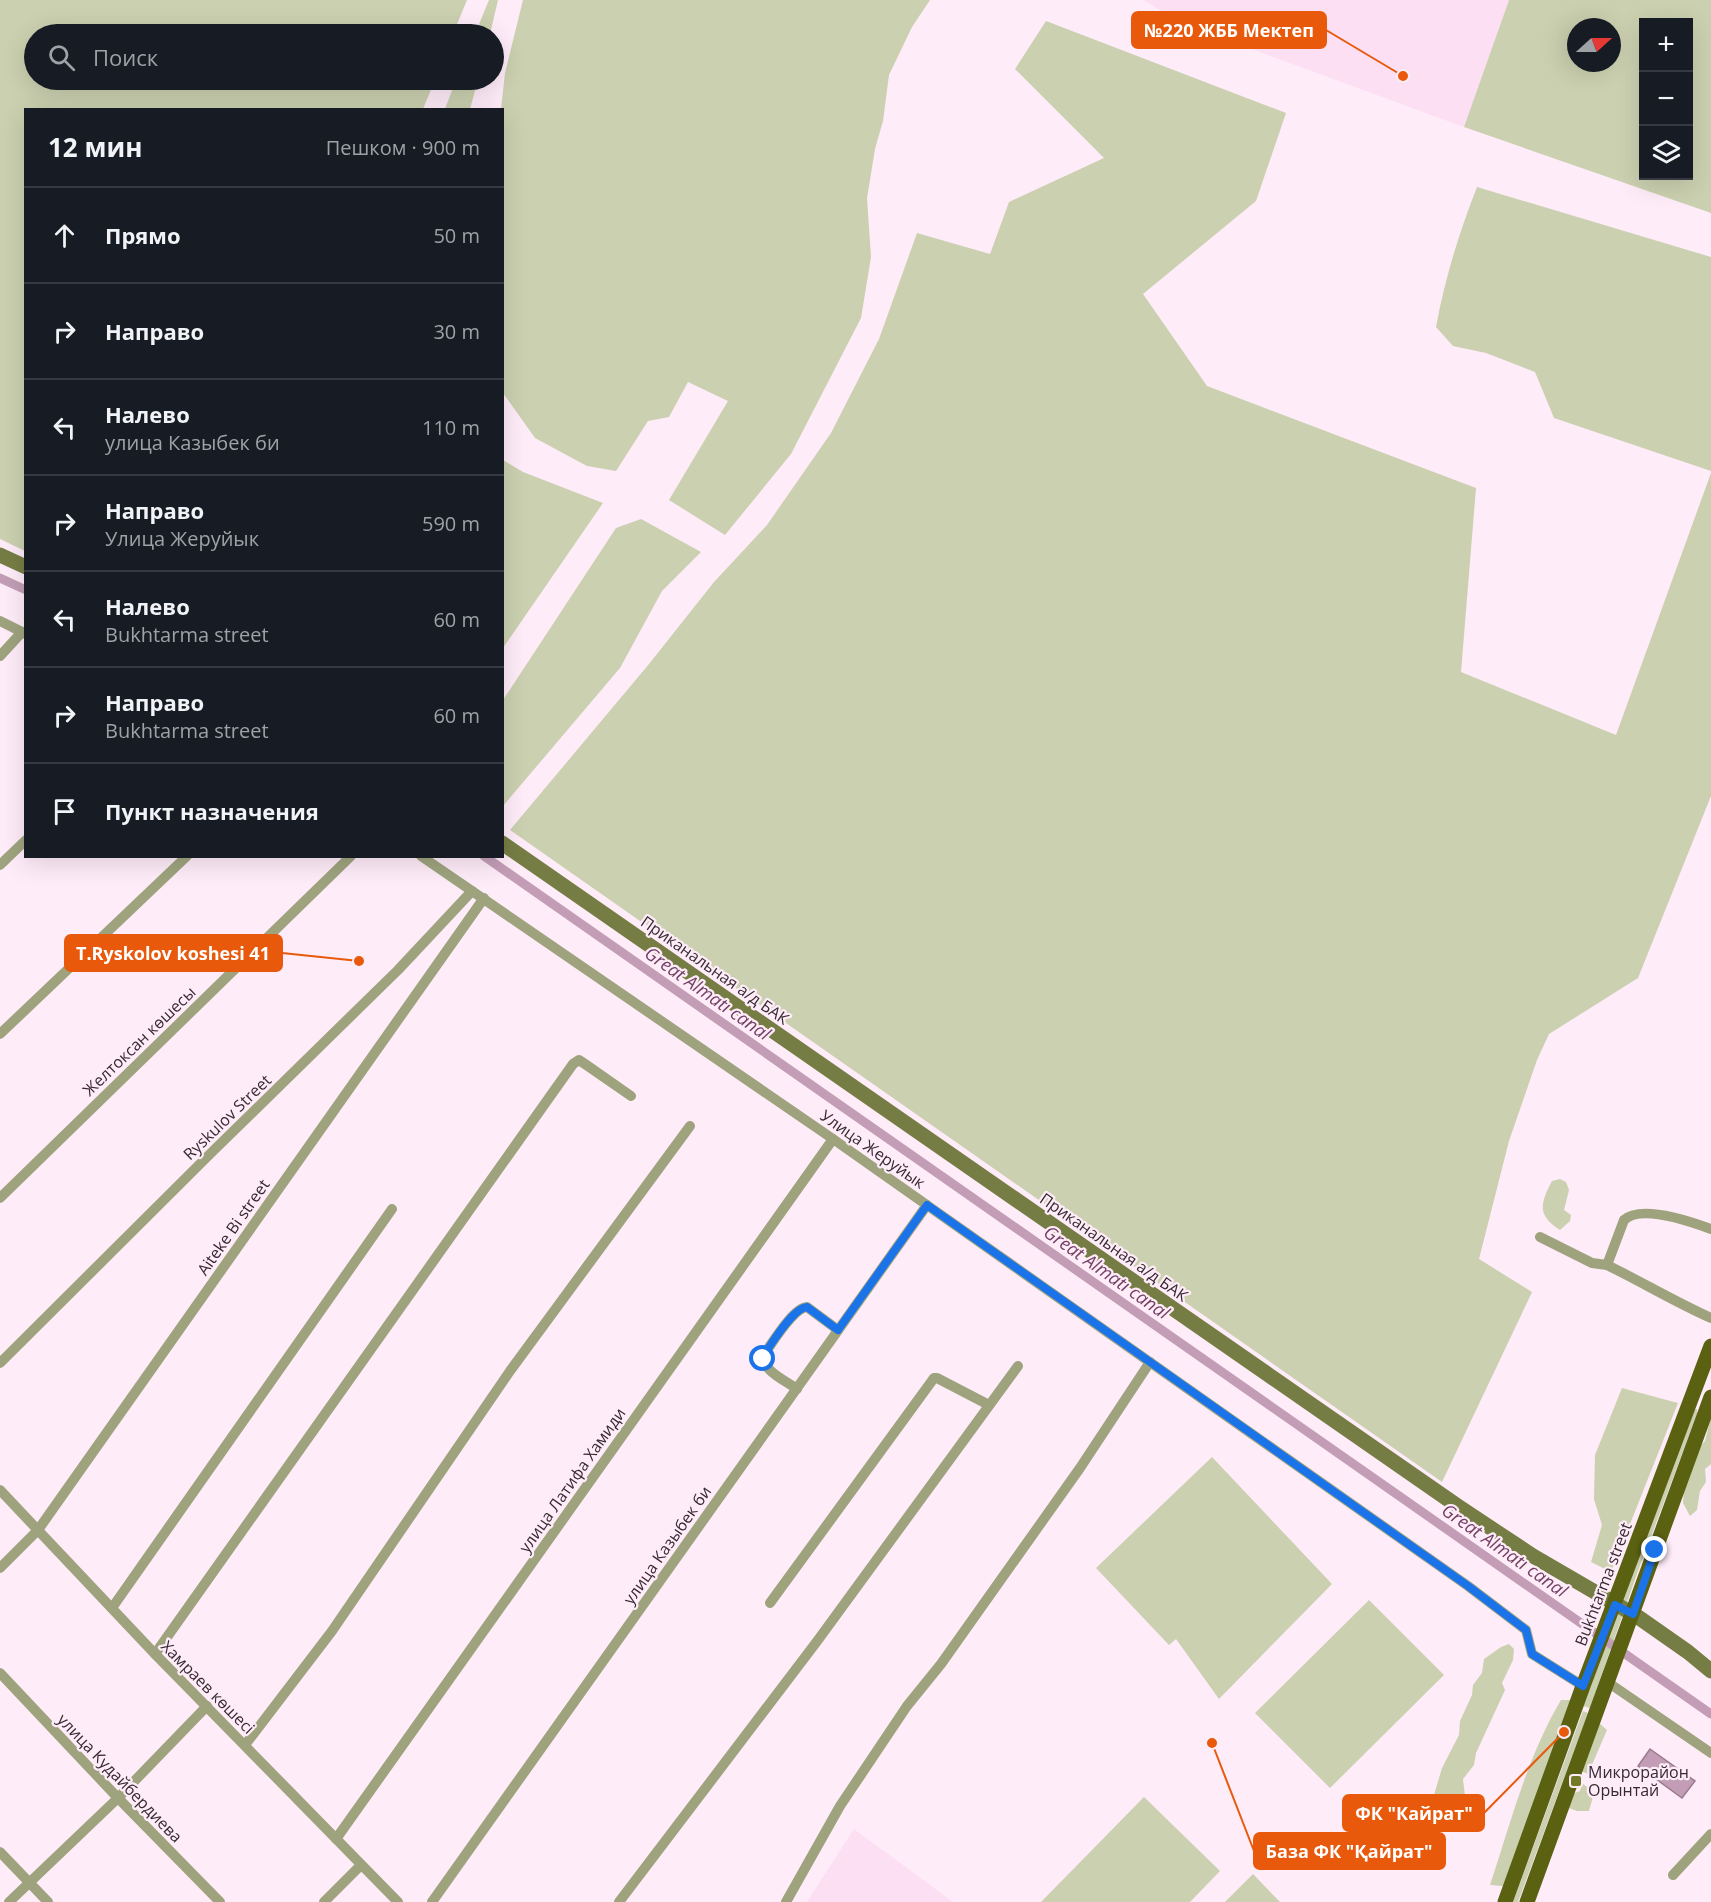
<!DOCTYPE html>
<html lang="ru">
<meta charset="utf-8">
<style>
:root{--surface:#171b24;--page:#242831;--text:#f1f3f6;--muted:#9ea1a6;--line:#363941}
body{margin:0;font-family:"Open Sans",sans-serif;background:var(--page);color:var(--text)}
.controls{position:absolute;right:18px;top:18px;display:grid;overflow:hidden;border-radius:0px;box-shadow:0 6px 24px #0002}
.controls button{width:54px;height:54px;display:grid;place-items:center;padding:0;border:0;border-bottom:2px solid var(--line);background:var(--surface);color:var(--text);font:30px sans-serif}
.compass{position:absolute;left:1567px;top:18px;width:54px;height:54px;border-radius:50%;background:var(--surface);box-shadow:0 6px 24px #0002;rotate:69deg}
.stop{position:absolute;width:18px;height:18px;margin:-14px;border:4px solid #1a73e8;border-radius:50%;background:#fff}
.stop.end{background:#1a73e8;border-color:#fff;box-shadow:0 2px 6px #0008}
.list{margin:0;padding:0;list-style:none}
h2{display:flex;justify-content:space-between;align-items:center;height:78px;margin:0;padding:0 24px;font-size:26px}
h2 small{font-size:20px;font-weight:400;color:var(--muted)}
.list li{display:grid;grid-template-columns:39px 1fr auto;gap:18px;align-items:center;box-sizing:border-box;height:96px;padding:0 24px;border-top:2px solid var(--line)}
.list b{display:block;font-size:22px;white-space:nowrap}
.list p{margin:0;font-size:20px;white-space:nowrap;color:var(--muted)}
.list em{font-size:20px;font-style:normal;color:var(--muted)}
.icon{flex:none;width:33px;height:33px;fill:none;stroke:currentColor;stroke-width:2;stroke-linecap:round;stroke-linejoin:round}
.map{position:relative;flex:none;width:1711px;height:1902px;overflow:hidden}
.search{position:absolute;background:var(--surface);box-shadow:0 6px 24px #0002;left:24px;top:24px;width:480px;height:66px;display:flex;align-items:center;gap:15px;box-sizing:border-box;padding:0 21px;border-radius:33px;color:var(--muted);font-size:22px}
.panel{position:absolute;background:var(--surface);box-shadow:0 6px 24px #0002;left:24px;top:108px;width:480px;height:750px;border-radius:0px}
.map>svg:first-child{display:block}
.built{fill:#fddff3}
.green{fill:#cbd0b0;fill-rule:evenodd}
.water{fill:#c39db6;stroke:#997a8e;stroke-width:1.5}
.lines{fill:none;stroke-linecap:round;stroke-linejoin:round}
.canal{stroke:#c39db6;stroke-width:9}
.street{stroke:#9ea37e;stroke-width:10}
.secondary{stroke:#767d44;stroke-width:15}
.primary{stroke:#5a6110;stroke-width:15}
.route{stroke:#1a73e8;stroke-width:8}
.poi-dot{fill:#737b26;stroke:#feecf8;stroke-width:2}
.labels{text-anchor:middle;dominant-baseline:central;stroke-width:4.5;stroke-linejoin:round;paint-order:stroke}
.street-label{font-size:16px;fill:#362a32;stroke:#feecf8}
.poi-label{font-size:16px;fill:#362a32;stroke:#feecf8;text-anchor:start}
.water-label{font-size:18px;font-style:italic;fill:#734064;stroke:#feecf8}
.leader{fill:none;stroke:#e8590c;stroke-width:2}
.callout-dot{fill:#e8590c;stroke:#feecf8;stroke-width:2}
.callout{fill:#e8590c;stroke:#e8590c;stroke-width:2}
.callout-label{font-size:18px;text-anchor:middle;font-weight:bold;fill:#fff}
</style>
<div class="map">
<svg width="1711" height="1902" viewBox="0 0 1711 1902">
<rect width="100%" height="100%" fill="#feecf8"/>
<g class="built">
<polygon points="1143,0 1509,0 1464,127 1184,24"/>
<polygon points="854,1829 953,1902 807,1902"/>
</g>
<g class="green">
<polygon points="0,0 467,0 453,34 34,34 34,80 435,80 423,109 26,110 25,551 0,539"/>
<polygon points="489,0 498,0 490,34 475,34"/>
<polygon points="523,0 930,0 912,27 889,75 883,121 875,149 867,198 871,257 861,318 791,454 725,535 669,500 728,401 688,382 669,417 648,421 616,471 587,466 535,438 503,393 502,110 501,109 505,73"/>
<path d="M1509 0H1711V213L1464 127ZM1644 22H1688V176H1644ZM1576 27H1612V63H1576Z"/>
<polygon points="1046,21 1286,113 1256,201 1143,294 1207,386 1476,488 1461,672 1616,735 1711,473 1711,796 1638,978 1549,1034 1537,1060 1509,1141 1479,1259 1532,1292 1442,1482 510,830 649,664 714,582 767,525 831,433 879,339 917,233 990,254 1009,202 1104,158 1015,69"/>
<polygon points="456,80 478,80 470,109 445,109"/>
<path d="M1477 187 1711 257V471L1554 418 1535 372 1486 353 1453 346 1436 327C1445 278 1459 233 1477 187Z"/>
<polygon points="503,460 523,472 603,503 503,648"/>
<polygon points="641,519 701,552 662,591 620,668 503,806 503,700 616,528"/>
<path d="M1560 1179 1566 1182 1569 1190 1564 1210 1571 1215 1570 1221 1560 1230C1537 1215 1540 1204 1552 1181Z"/>
<polygon points="1622,1388 1678,1403 1611,1572 1591,1562 1602,1525 1594,1499 1595,1455"/>
<polygon points="1697,1409 1697,1414 1638,1571 1590,1708 1583,1706 1694,1410"/>
<polygon points="1711,1417 1711,1464 1705,1469 1706,1482 1700,1491 1697,1510 1690,1516 1683,1503 1684,1486 1699,1447 1705,1441"/>
<polygon points="1212,1457 1332,1584 1219,1699 1176,1639 1169,1645 1096,1568"/>
<polygon points="1369,1600 1444,1675 1330,1788 1255,1713"/>
<polygon points="1509,1644 1514,1649 1513,1660 1502,1683 1505,1690 1476,1753 1474,1765 1463,1779 1466,1805 1465,1814 1448,1818 1442,1804 1434,1795 1442,1768 1459,1735 1460,1721 1472,1695 1473,1685 1482,1673 1484,1659 1501,1647"/>
<path d="M1561 1700H1571L1511 1881 1502 1886 1490 1885C1511 1822 1527 1757 1561 1700Z"/>
<polygon points="1583,1711 1588,1713 1518,1902 1513,1902"/>
<polygon points="1599,1723 1607,1730 1588,1774 1579,1770"/>
<polygon points="1582,1783 1594,1793 1589,1811 1577,1811 1566,1807 1572,1794 1580,1791"/>
<polygon points="1144,1797 1220,1871 1190,1902 1041,1902"/>
<polygon points="1253,1874 1280,1902 1225,1902"/>
</g>
<polygon class="water" points="1650,1749 1695,1781 1682,1798 1638,1766"/>
<g class="lines">
<g class="canal">
<polyline points="0,578 26,590"/>
<polyline points="484,856 1711,1714"/>
</g>
<g class="street">
<polyline points="0,621 26,634"/>
<polyline points="0,656 22,632"/>
<polyline points="421,856 833,1139 1468,1586 1526,1630 1532,1654 1583,1686"/>
<polyline points="0,865 26,840"/>
<polyline points="0,1034 187,856"/>
<polyline points="0,1198 351,856"/>
<path d="M1540 1237 1592 1263 1607 1265 1624 1220C1641 1204 1692 1222 1711 1229"/>
<path d="M1607 1265C1642 1282 1675 1302 1711 1318"/>
<polyline points="0,1363 213,1151 398,970 472,891"/>
<path d="M797 1389C785 1380 759 1370 765 1353 773 1342 793 1308 807 1307L838 1330"/>
<polyline points="0,1490 155,1654 398,1902"/>
<polyline points="0,1568 38,1530 484,898"/>
<polyline points="770,1603 934,1378 937,1378 989,1405"/>
<polyline points="112,1608 392,1209"/>
<polyline points="155,1654 573,1064 579,1060 585,1064 631,1096"/>
<polyline points="0,1673 118,1798 220,1902"/>
<polyline points="1606,1681 1711,1753"/>
<polyline points="245,1745 332,1631 510,1371 690,1126"/>
<polyline points="336,1839 833,1139"/>
<polyline points="0,1852 48,1902"/>
<polyline points="1673,1875 1711,1834"/>
<polyline points="9,1902 118,1798 207,1706"/>
<polyline points="324,1902 361,1865"/>
<polyline points="432,1902 927,1205"/>
<polyline points="619,1902 818,1640 1018,1366"/>
<polyline points="786,1902 840,1806 907,1706 941,1664 1080,1468 1150,1362"/>
</g>
<g class="secondary">
<polyline points="0,555 26,567"/>
<polyline points="502,843 1459,1507 1533,1556 1638,1617 1688,1652 1711,1671"/>
</g>
<g class="primary">
<polyline points="1505,1902 1583,1686 1711,1346"/>
<polyline points="1527,1902 1711,1397"/>
</g>
</g>
<g class="lines">
<path class="route" d="M763 1359 765 1353C773 1342 793 1308 807 1307L838 1330 927 1205 1468 1586 1526 1630 1532 1654 1583 1686 1615 1605 1633 1614 1655 1550"/>
</g>
<rect class="poi-dot" x="1570" y="1775" width="12" height="12" rx="3"/>
<g class="labels">
<g class="street-label">
<text transform="translate(715 970) rotate(35)">Приканальная а/д БАК</text>
<text transform="translate(139 1041) rotate(-44)">Желтоксан көшесы</text>
<text transform="translate(227 1117) rotate(-44)">Ryskulov Street</text>
<text transform="translate(873 1149) rotate(35)">Улица Жеруйык</text>
<text transform="translate(233 1227) rotate(-55)">Aiteke Bi street</text>
<text transform="translate(1114 1247) rotate(35)">Приканальная а/д БАК</text>
<text transform="translate(572 1480) rotate(-55)">улица Латифа Хамиди</text>
<text transform="translate(667 1545) rotate(-55)">улица Казыбек би</text>
<text transform="translate(1603 1584) rotate(-69)">Bukhtarma street</text>
<text transform="translate(208 1687) rotate(45)">Хамраев көшесі</text>
<text transform="translate(120 1778) rotate(46)">улица Кудайбердиева</text>
</g>
<g class="poi-label">
<text x="1588" y="1772">Микрорайон<tspan x="1588" dy="18">Орынтай</tspan></text>
</g>
<g class="water-label">
<text transform="translate(708 993) rotate(35)">Great Almatı canal</text>
<text transform="translate(1107 1272) rotate(35)">Great Almatı canal</text>
<text transform="translate(1505 1550) rotate(35)">Great Almatı canal</text>
</g>
</g>
<path class="leader" d="M1403 76L1326 30M359 961L282 953M1564 1732L1484 1813M1212 1743L1254 1851"/>
<g class="callout-dot">
<circle cx="1403" cy="76" r="6"/>
<circle cx="359" cy="961" r="6"/>
<circle cx="1564" cy="1732" r="6"/>
<circle cx="1212" cy="1743" r="6"/>
</g>
<g class="callout">
<rect x="1132" y="12" width="194" height="36" rx="6"/>
<rect x="65" y="935" width="217" height="36" rx="6"/>
<rect x="1343" y="1795" width="141" height="36" rx="6"/>
<rect x="1254" y="1833" width="191" height="36" rx="6"/>
</g>
<g class="callout-label">
<text x="1229" y="37">№220 ЖББ Мектеп</text>
<text x="173" y="960">T.Ryskolov koshesi 41</text>
<text x="1414" y="1820">ФК "Кайрат"</text>
<text x="1349" y="1858">База ФК "Қайрат"</text>
</g>
</svg>
<div class="controls">
<button>+</button>
<button>−</button>
<button><svg class="icon" aria-label="layers" viewBox="0 0 24 24"><path d="M12 4l9 5-9 5-9-5zM3 14l9 5 9-5"/></svg></button>
</div>
<svg class="compass" viewBox="-18 -18 36 36"><path d="M0-13l5 13h-10z" fill="#e53935"/><path d="M0 13l5-13h-10z" fill="#9ea1a6"/></svg>
<div class="stop" style="left:763px;top:1359px"></div>
<div class="stop end" style="left:1655px;top:1550px"></div>
<div class="search"><svg class="icon" aria-label="search" viewBox="0 0 24 24"><circle cx="10" cy="10" r="6"/><path d="M15 15l6 6"/></svg>Поиск</div>
<section class="panel">
<h2>12 мин<small>Пешком · 900 m</small></h2>
<ul class="list">
<li><svg class="icon" aria-label="ahead" viewBox="0 0 24 24"><path d="M12 20V5M6 11l6-6 6 6"/></svg><div><b>Прямо</b></div><em>50 m</em></li>
<li><svg class="icon" aria-label="right" viewBox="0 0 24 24"><path d="M7 20v-9h11M14 6l5 5-5 5"/></svg><div><b>Направо</b></div><em>30 m</em></li>
<li><svg class="icon" aria-label="left" viewBox="0 0 24 24"><path d="M17 20v-9H6M10 6l-5 5 5 5"/></svg><div><b>Налево</b><p>улица Казыбек би</p></div><em>110 m</em></li>
<li><svg class="icon" aria-label="right" viewBox="0 0 24 24"><path d="M7 20v-9h11M14 6l5 5-5 5"/></svg><div><b>Направо</b><p>Улица Жеруйык</p></div><em>590 m</em></li>
<li><svg class="icon" aria-label="left" viewBox="0 0 24 24"><path d="M17 20v-9H6M10 6l-5 5 5 5"/></svg><div><b>Налево</b><p>Bukhtarma street</p></div><em>60 m</em></li>
<li><svg class="icon" aria-label="right" viewBox="0 0 24 24"><path d="M7 20v-9h11M14 6l5 5-5 5"/></svg><div><b>Направо</b><p>Bukhtarma street</p></div><em>60 m</em></li>
<li><svg class="icon" aria-label="arrive" viewBox="0 0 24 24"><path d="M6 21V4h12l-3 4 3 4H6"/></svg><div><b>Пункт назначения</b></div></li>
</ul>
</section>
</div>
